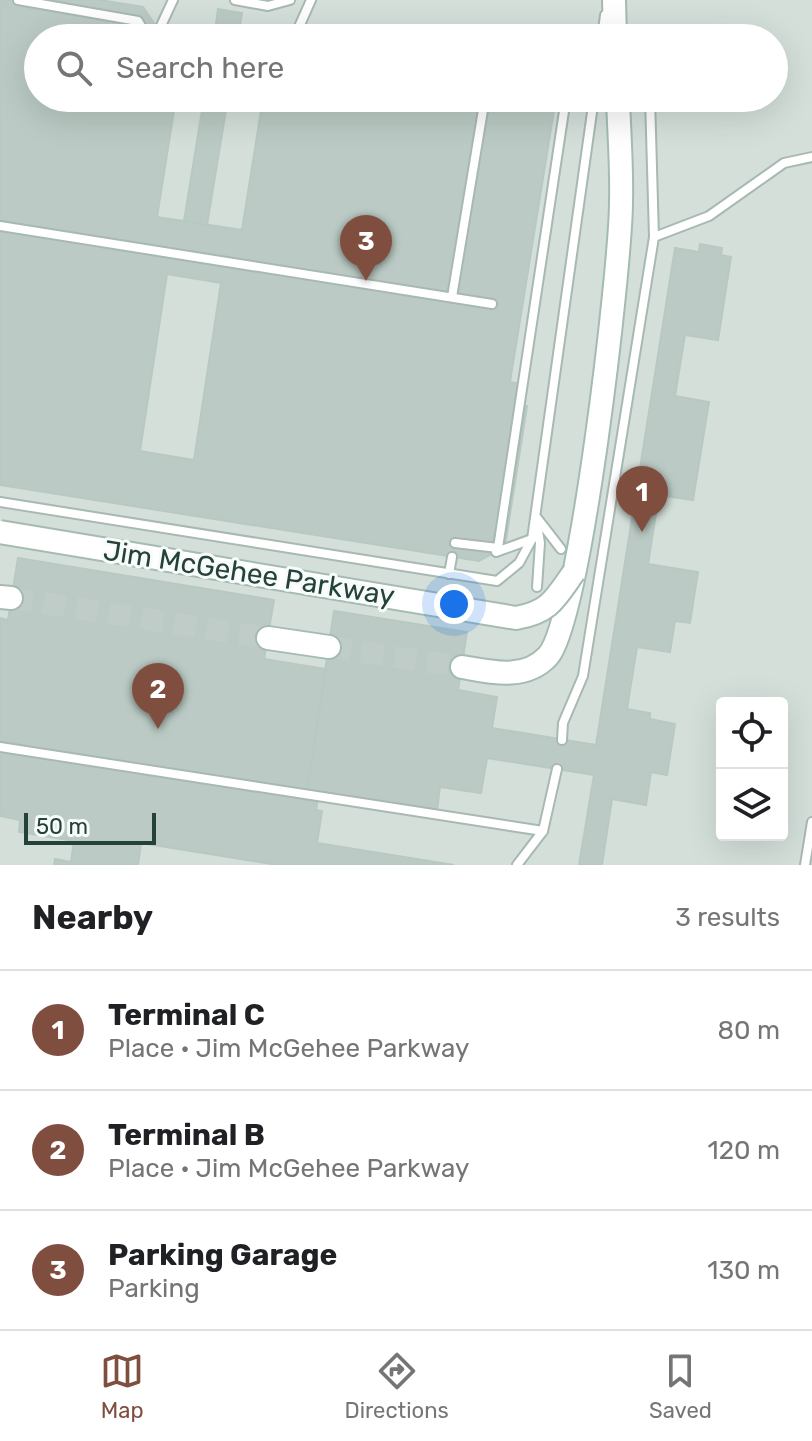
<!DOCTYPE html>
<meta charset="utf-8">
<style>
:root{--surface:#fff;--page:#f6f6f6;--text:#202124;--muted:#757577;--line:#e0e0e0;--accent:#7f4e3f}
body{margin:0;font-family:Rubik,sans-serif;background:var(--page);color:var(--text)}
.controls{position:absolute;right:24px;bottom:24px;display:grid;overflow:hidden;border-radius:8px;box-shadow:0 8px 32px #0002}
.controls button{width:72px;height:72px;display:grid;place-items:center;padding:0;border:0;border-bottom:2px solid var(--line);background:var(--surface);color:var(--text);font:40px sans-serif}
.scale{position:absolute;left:24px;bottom:20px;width:132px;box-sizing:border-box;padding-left:8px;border:4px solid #24423a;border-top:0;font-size:22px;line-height:28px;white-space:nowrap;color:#24423a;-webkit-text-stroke:6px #f7fbf9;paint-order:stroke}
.you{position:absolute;left:454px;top:604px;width:28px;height:28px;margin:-20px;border:6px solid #fff;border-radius:50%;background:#1a73e8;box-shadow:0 0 0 12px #1a73e833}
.badge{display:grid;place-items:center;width:52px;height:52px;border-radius:50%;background:var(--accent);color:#fff;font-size:26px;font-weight:700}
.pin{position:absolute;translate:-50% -66px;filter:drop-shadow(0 2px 4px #0008)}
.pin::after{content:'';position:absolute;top:42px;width:28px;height:24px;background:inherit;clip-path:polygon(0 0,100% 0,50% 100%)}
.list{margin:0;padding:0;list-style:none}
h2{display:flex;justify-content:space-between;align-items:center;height:104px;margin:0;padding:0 32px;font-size:34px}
h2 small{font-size:26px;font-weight:400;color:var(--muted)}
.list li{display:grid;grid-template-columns:52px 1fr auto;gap:24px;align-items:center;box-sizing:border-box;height:120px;padding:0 32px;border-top:2px solid var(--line)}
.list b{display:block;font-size:30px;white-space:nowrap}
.list p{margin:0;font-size:26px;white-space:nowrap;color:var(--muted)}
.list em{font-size:26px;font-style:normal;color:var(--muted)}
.icon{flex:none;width:44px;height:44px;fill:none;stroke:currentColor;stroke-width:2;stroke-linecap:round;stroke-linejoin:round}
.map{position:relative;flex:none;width:812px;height:865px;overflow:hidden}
.search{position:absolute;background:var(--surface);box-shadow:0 8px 32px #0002;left:24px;right:24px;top:24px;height:88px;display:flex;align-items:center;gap:20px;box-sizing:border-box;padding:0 28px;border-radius:44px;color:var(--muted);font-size:30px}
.sheet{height:464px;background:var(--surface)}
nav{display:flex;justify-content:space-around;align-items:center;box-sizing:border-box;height:112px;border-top:2px solid var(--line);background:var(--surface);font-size:22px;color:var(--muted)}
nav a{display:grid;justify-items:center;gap:4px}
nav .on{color:var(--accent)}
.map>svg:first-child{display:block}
.built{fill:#d4dfda;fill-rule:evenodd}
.building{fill:#bbcac4;stroke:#b8c9c2;stroke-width:2;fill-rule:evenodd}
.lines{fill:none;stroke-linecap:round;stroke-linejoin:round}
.secondary-tunnel{stroke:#bfccc8;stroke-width:22;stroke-dasharray:22 11;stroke-linecap:butt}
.service-casing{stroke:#a8b8b2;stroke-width:12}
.secondary-casing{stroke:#a4bbb3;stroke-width:26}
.service{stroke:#fff;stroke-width:8}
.secondary{stroke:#fff;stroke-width:22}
.secondary-bridge-casing{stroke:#a4bbb3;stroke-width:26;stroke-linecap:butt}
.secondary-bridge{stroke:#fff;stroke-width:22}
.labels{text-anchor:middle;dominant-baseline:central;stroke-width:6;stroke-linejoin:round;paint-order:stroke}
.street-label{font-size:28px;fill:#24423a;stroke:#f7fbf9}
</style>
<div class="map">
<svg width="812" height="865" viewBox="0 0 812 865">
<rect width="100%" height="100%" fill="#e6efeb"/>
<path class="built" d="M0 0H812V865H0ZM38 38H774V98H38ZM722 703H782V835H722Z"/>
<g class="building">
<path d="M0 0H100L143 7 164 38H38V98H176L157 217 242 230 263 98H556L510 382 521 384 517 404 527 406 506 540 499 550 479 561 0 485ZM167 274 221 283 194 460 140 451Z"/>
<polygon points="218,9 242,13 238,38 214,38"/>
<polygon points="382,29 436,38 369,38"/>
<polygon points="204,98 228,98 207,225 184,221"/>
<polygon points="700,244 722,248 721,255 731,257 718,340 685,335 675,396 709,402 693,500 659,495 648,564 698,572 690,623 675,621 670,652 637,647 627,709 650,713 650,719 675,724 667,775 651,772 646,805 612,799 602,865 579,865 594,775 487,758 481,793 440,787 437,811 307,790 334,611 467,632 458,690 497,697 492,728 596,745 675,248 699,252"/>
<polygon points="18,558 274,600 264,659 326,669 307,790 319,792 316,810 322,811 317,843 454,865 278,865 141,843 138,865 54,865 55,859 71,862 74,841 19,832 20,820 0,816 0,618 8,620"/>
</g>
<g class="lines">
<g class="secondary-tunnel">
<polyline points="11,598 268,638"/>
<polyline points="329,647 462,667"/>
</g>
<g class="service-casing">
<g id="service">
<polyline points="18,0 138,21 148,38"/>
<polyline points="235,0 268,6 290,0"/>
<polyline points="159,30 173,0"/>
<polyline points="294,38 311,0"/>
<polyline points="602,38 605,15"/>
<polyline points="650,98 654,237"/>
<polyline points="0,226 492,304"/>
<polyline points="452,297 485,98"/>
<polyline points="0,502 497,581 519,563 532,539 594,98"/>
<polyline points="537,518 561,549"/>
<polyline points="455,543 498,548 566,98"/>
<polyline points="496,552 532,539"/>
<polyline points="449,574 452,557"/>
<polyline points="537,587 540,543 537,525"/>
<polyline points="562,740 563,723 583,676 654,237 709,216 784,163 812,157"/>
<polyline points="0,747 543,831 557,769"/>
<polyline points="517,865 543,831"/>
<polyline points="805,865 812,822"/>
</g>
</g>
<g class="secondary-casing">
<g id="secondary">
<polyline points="614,0 615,38"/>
<polyline points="0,597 11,598"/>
<polyline points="268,638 329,647"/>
<path d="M462 667C491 672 525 681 548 656 580 621 621 265 621 201 622 167 619 132 618 98"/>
</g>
</g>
<use href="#service" class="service"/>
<use href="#secondary" class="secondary"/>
<g class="secondary-bridge-casing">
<path id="secondary-bridge" d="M0 532 516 618C550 612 555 599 574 572"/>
</g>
<use href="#secondary-bridge" class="secondary-bridge"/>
</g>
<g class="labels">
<g class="street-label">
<text transform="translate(249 573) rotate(9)">Jim McGehee Parkway</text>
</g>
</g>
</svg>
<div class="controls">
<button><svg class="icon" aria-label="locate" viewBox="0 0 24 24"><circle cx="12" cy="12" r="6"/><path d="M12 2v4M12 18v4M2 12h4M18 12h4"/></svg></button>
<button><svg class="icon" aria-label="layers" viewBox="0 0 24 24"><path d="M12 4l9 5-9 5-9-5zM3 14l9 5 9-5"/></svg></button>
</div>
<div class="scale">50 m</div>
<div class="you"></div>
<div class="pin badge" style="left:642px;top:532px">1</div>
<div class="pin badge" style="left:158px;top:729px">2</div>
<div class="pin badge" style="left:366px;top:281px">3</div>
<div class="search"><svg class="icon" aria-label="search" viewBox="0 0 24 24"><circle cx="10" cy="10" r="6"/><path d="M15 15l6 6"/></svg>Search here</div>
</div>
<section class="sheet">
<h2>Nearby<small>3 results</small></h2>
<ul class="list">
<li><span class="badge">1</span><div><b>Terminal C</b><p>Place · Jim McGehee Parkway</p></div><em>80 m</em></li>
<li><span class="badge">2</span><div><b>Terminal B</b><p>Place · Jim McGehee Parkway</p></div><em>120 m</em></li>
<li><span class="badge">3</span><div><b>Parking Garage</b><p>Parking</p></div><em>130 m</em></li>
</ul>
</section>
<nav>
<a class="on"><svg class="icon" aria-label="map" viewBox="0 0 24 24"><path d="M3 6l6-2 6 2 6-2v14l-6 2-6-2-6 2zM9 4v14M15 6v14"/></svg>Map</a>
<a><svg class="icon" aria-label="directions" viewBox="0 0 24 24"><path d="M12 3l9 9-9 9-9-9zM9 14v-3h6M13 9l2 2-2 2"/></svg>Directions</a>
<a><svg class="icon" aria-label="saved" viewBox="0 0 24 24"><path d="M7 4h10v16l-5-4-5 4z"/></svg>Saved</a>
</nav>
